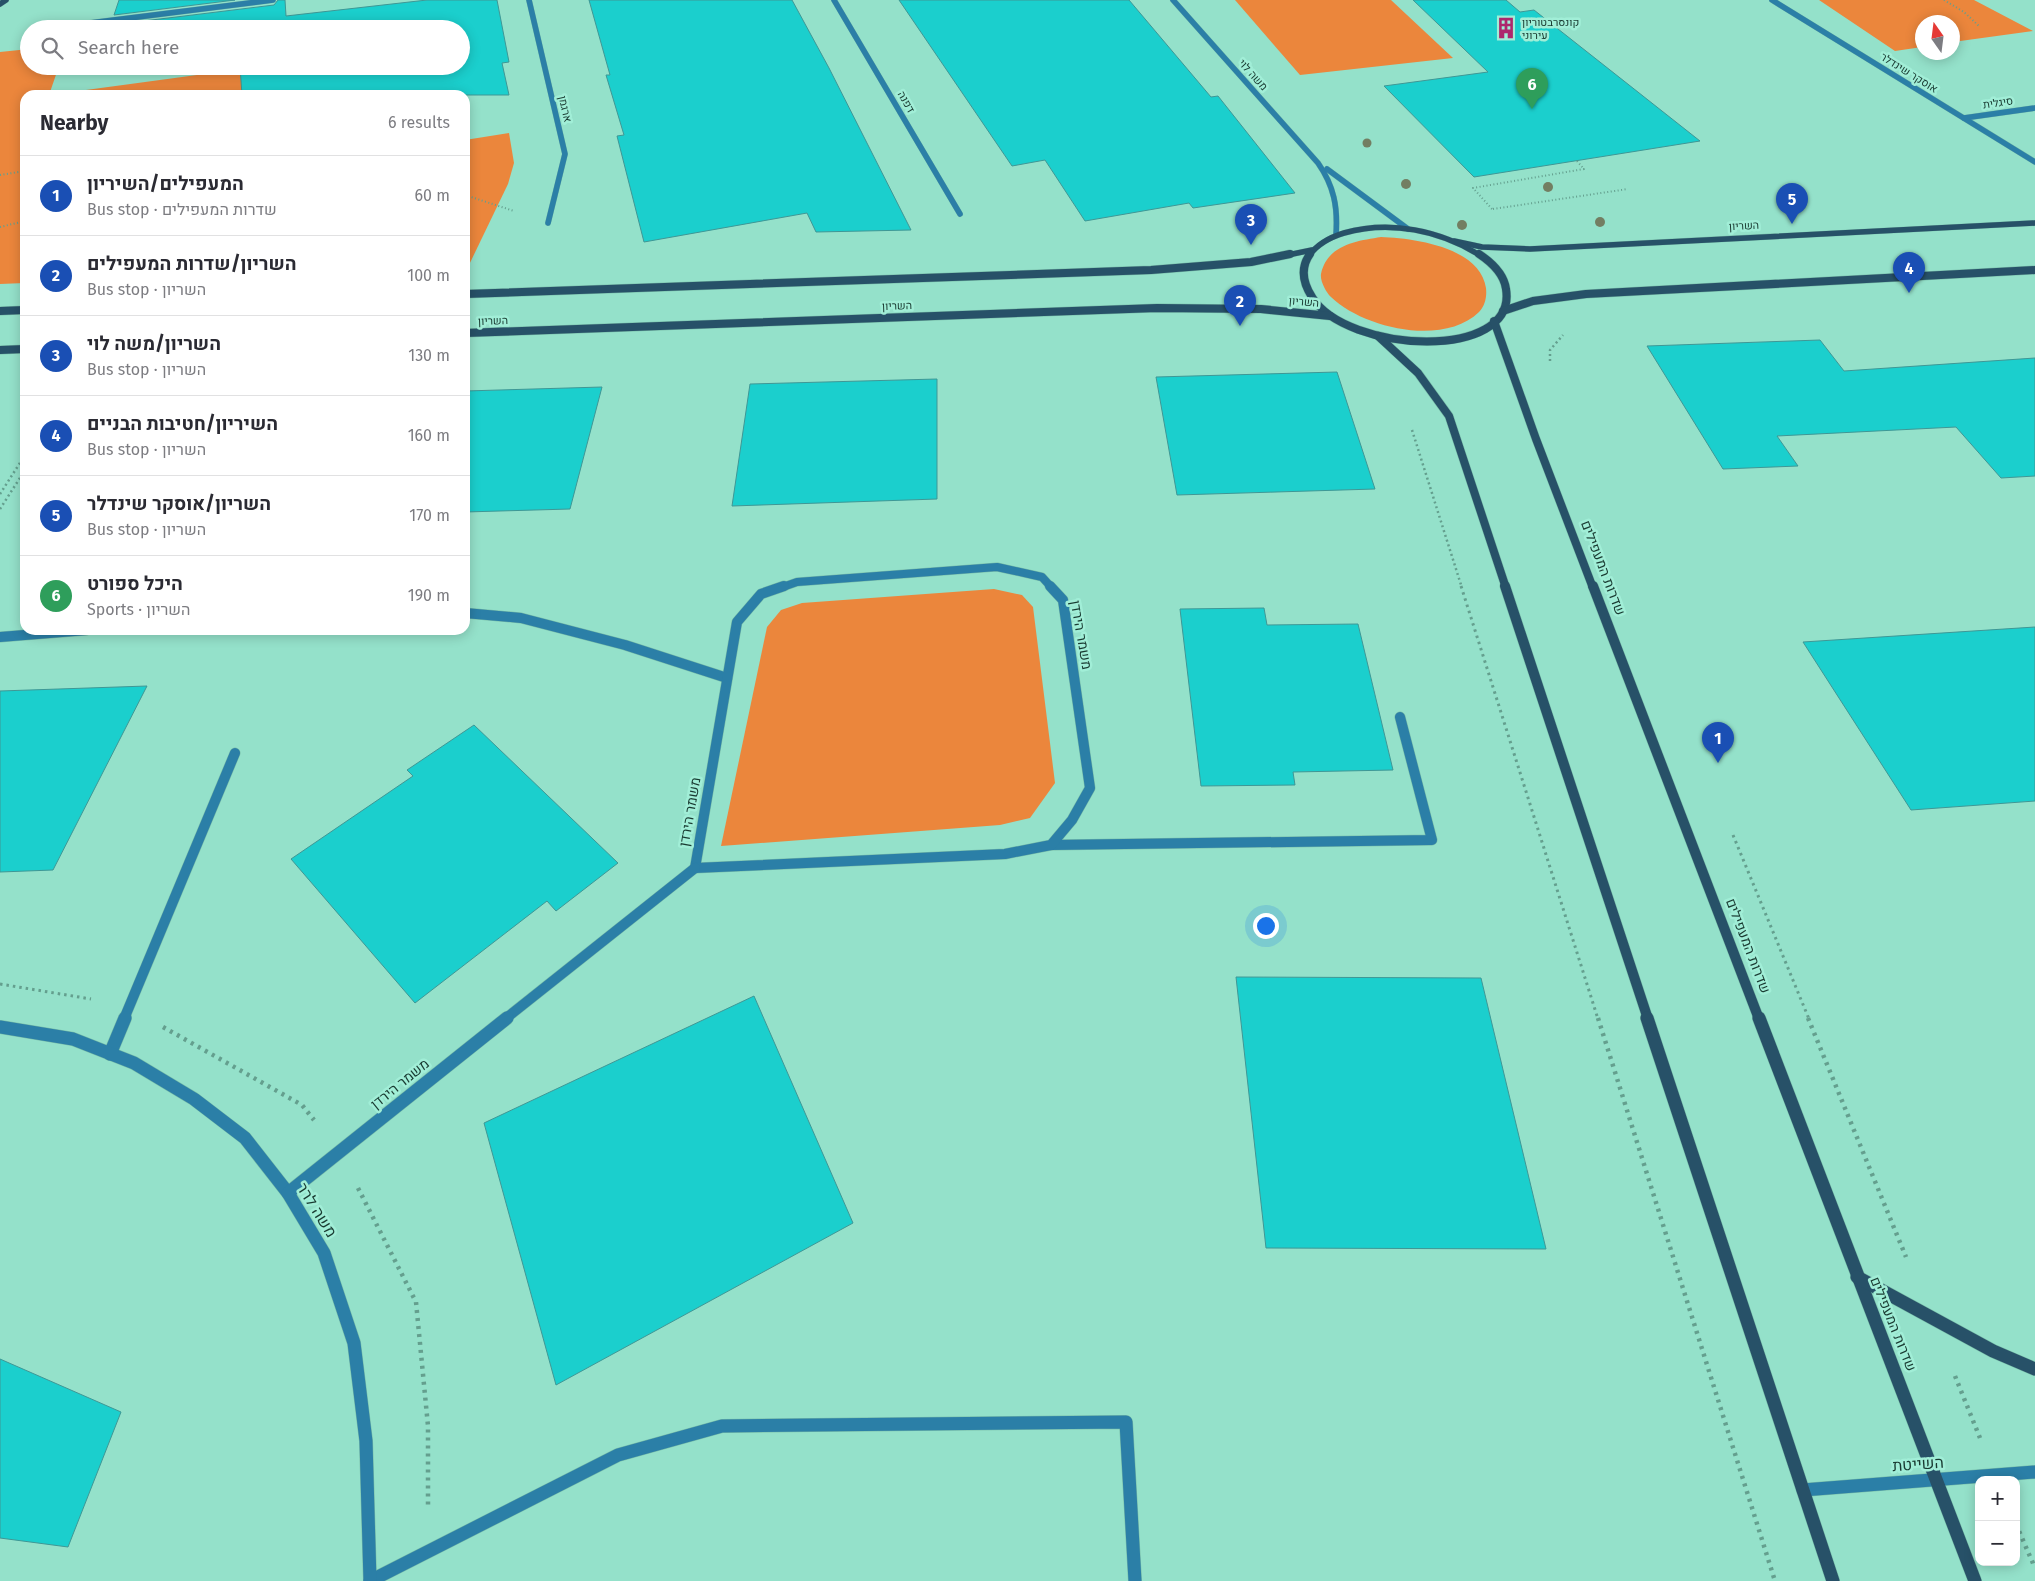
<!DOCTYPE html>
<meta charset="utf-8">
<style>
:root{--surface:#fff;--page:#f7f7f7;--text:#2b2b33;--muted:#7c7c81;--line:#e1e1e2;--accent:#ad276d}
body{margin:0;font-family:"Fira Sans",Heebo,sans-serif;background:var(--page);color:var(--text)}
.controls{position:absolute;right:15px;bottom:15px;display:grid;overflow:hidden;border-radius:10px;box-shadow:0 2px 12px #0003}
.controls button{width:45px;height:45px;display:grid;place-items:center;padding:0;border:0;border-bottom:1px solid var(--line);background:var(--surface);color:var(--text);font:25px sans-serif}
.compass{position:absolute;left:1915px;top:15px;width:45px;height:45px;border-radius:50%;background:var(--surface);box-shadow:0 2px 12px #0003;rotate:346deg}
.you{position:absolute;left:1265px;top:925px;width:18px;height:18px;margin:-12px;border:4px solid #fff;border-radius:50%;background:#1a73e8;box-shadow:0 0 0 8px #1a73e833}
.badge{display:grid;place-items:center;width:32px;height:32px;border-radius:50%;background:var(--accent);color:#fff;font-size:16px;font-weight:700}
.pin{position:absolute;translate:-50% -41px;filter:drop-shadow(0 1px 2px #0008)}
.pin::after{content:'';position:absolute;top:26px;width:18px;height:15px;background:inherit;clip-path:polygon(0 0,100% 0,50% 100%)}
.list{margin:0;padding:0;list-style:none}
h2{display:flex;justify-content:space-between;align-items:center;height:65px;margin:0;padding:0 20px;font-size:21px}
h2 small{font-size:16px;font-weight:400;color:var(--muted)}
.list li{display:grid;grid-template-columns:32px 1fr auto;gap:15px;align-items:center;box-sizing:border-box;height:80px;padding:0 20px;border-top:1px solid var(--line)}
.list b{display:block;font-size:19px;white-space:nowrap}
.list p{margin:0;font-size:16px;white-space:nowrap;color:var(--muted)}
.list em{font-size:16px;font-style:normal;color:var(--muted)}
.icon{flex:none;width:28px;height:28px;fill:none;stroke:currentColor;stroke-width:2;stroke-linecap:round;stroke-linejoin:round}
.map{position:relative;flex:none;width:2035px;height:1581px;overflow:hidden}
.search{position:absolute;background:var(--surface);box-shadow:0 2px 12px #0003;left:20px;top:20px;width:450px;height:55px;display:flex;align-items:center;gap:12px;box-sizing:border-box;padding:0 18px;border-radius:28px;color:var(--muted);font-size:19px}
.panel{position:absolute;background:var(--surface);box-shadow:0 2px 12px #0003;left:20px;top:90px;width:450px;height:545px;border-radius:15px}
.map>svg:first-child{display:block}
.green{fill:#eb863c}
.building{fill:#1bcfcd;stroke:#3f9795}
.lines{fill:none;stroke-linecap:round;stroke-linejoin:round}
.lane-far1-casing{stroke:#79bca8;stroke-width:11}
.lane-casing{stroke:#79bca8;stroke-width:14}
.street-far3-casing{stroke:#79bca8;stroke-width:6}
.street-far2-casing{stroke:#79bca8;stroke-width:9}
.street-far1-casing{stroke:#79bca8;stroke-width:11}
.street-casing{stroke:#79bca8;stroke-width:14}
.secondary-far3-casing{stroke:#79bca8;stroke-width:6}
.secondary-far2-casing{stroke:#79bca8;stroke-width:9}
.secondary-far1-casing{stroke:#79bca8;stroke-width:11}
.secondary-casing{stroke:#79bca8;stroke-width:14}
.path-far3{stroke:#649f8e;stroke-width:2;stroke-dasharray:1 2.5;stroke-linecap:butt}
.path-far2{stroke:#649f8e;stroke-width:2.5;stroke-dasharray:2 3;stroke-linecap:butt}
.path-far1{stroke:#649f8e;stroke-width:3;stroke-dasharray:2.5 4;stroke-linecap:butt}
.path{stroke:#649f8e;stroke-width:4.5;stroke-dasharray:3 5;stroke-linecap:butt}
.lane-far1{stroke:#2b7fa7;stroke-width:10}
.lane{stroke:#2b7fa7;stroke-width:13}
.street-far3{stroke:#2b7fa7;stroke-width:5.5}
.street-far2{stroke:#2b7fa7;stroke-width:8}
.street-far1{stroke:#2b7fa7;stroke-width:10}
.street{stroke:#2b7fa7;stroke-width:13}
.secondary-far3{stroke:#275168;stroke-width:5.5}
.secondary-far2{stroke:#275168;stroke-width:8}
.secondary-far1{stroke:#275168;stroke-width:10}
.secondary{stroke:#275168;stroke-width:13}
.tree{fill:#737e62}
.labels{text-anchor:middle;dominant-baseline:central;stroke-width:5;stroke-linejoin:round;paint-order:stroke}
.far-poi-label{font-size:11px;fill:#193a31;stroke:#a1eed7;text-anchor:start}
.far-street-label{font-size:11px;fill:#193a31;stroke:#a1eed7}
.street-label{font-size:14px;fill:#193a31;stroke:#a1eed7}
.near-street-label{font-size:16px;fill:#193a31;stroke:#a1eed7}
</style>
<div class="map">
<svg width="2035" height="1581" viewBox="0 0 2035 1581">
<rect width="100%" height="100%" fill="#94e1ca"/>
<g class="green">
<polygon points="1235,0 1391,0 1453,58 1300,75"/>
<polygon points="1819,0 1974,0 2033,31 1953,42 1952,22 1922,22 1922,47 1895,51"/>
<polygon points="29,49 29,66 59,66 49,95 264,66 341,95 25,95 25,283 0,284 0,52"/>
<polygon points="509,133 514,163 508,184 468,267 465,267 465,140"/>
<path d="M1381 237C1413 238 1480 247 1486 288 1487 297 1485 306 1479 312 1443 347 1363 328 1331 297 1326 292 1320 281 1321 274 1327 245 1356 241 1381 237Z"/>
<polygon points="994,589 1022,595 1033,607 1055,783 1030,818 1000,825 721,846 767,627 781,610 802,603"/>
</g>
<g class="building">
<polygon points="119,0 235,0 114,15"/>
<polygon points="278,0 285,0 286,16 427,0 497,0 509,62 502,63 509,95 242,95 240,66 461,66 461,29 110,29 111,25 274,5"/>
<polygon points="589,0 792,0 829,68 911,230 816,232 807,213 644,242 617,136 624,135 606,75 610,75"/>
<polygon points="899,0 1129,0 1211,97 1218,96 1295,193 1193,208 1189,203 1085,221 1045,160 1012,166"/>
<polygon points="1413,0 1506,0 1520,12 1534,10 1700,141 1474,177 1384,86 1488,72"/>
<polygon points="1820,340 1844,371 2035,358 2035,476 2001,478 1956,427 1777,436 1798,466 1723,469 1647,346"/>
<polygon points="1337,372 1375,489 1177,495 1156,377"/>
<polygon points="937,379 937,499 732,506 750,384"/>
<polygon points="602,387 570,509 465,512 465,391"/>
<polygon points="1264,608 1267,625 1358,624 1393,770 1293,772 1295,785 1201,786 1180,609"/>
<polygon points="2035,627 2035,801 1911,810 1803,642"/>
<polygon points="147,686 53,870 0,872 0,691"/>
<polygon points="474,725 618,863 556,911 547,901 415,1003 291,859 413,776 407,770"/>
<polygon points="1236,977 1481,978 1546,1249 1266,1248"/>
<polygon points="754,996 853,1223 556,1385 484,1123"/>
<polygon points="0,1359 121,1412 68,1547 0,1538"/>
</g>
<g class="lines">
<g class="lane-far1-casing">
<g id="lane-far1">
<polyline points="465,613 521,618 625,645 727,678"/>
<polyline points="0,637 87,630"/>
<polyline points="1051,845 1432,840 1400,717"/>
<polyline points="124,1019 235,753"/>
</g>
</g>
<g class="lane-casing">
<g id="lane">
<polyline points="110,1054 125,1018"/>
<polyline points="370,1581 618,1455 722,1426 1126,1422 1135,1581"/>
</g>
</g>
<g class="street-far3-casing">
<g id="street-far3">
<polyline points="529,0 565,154 548,223"/>
<polyline points="834,0 960,214"/>
<path d="M1173 0 1318 163C1334 186 1338 207 1336 235"/>
<polyline points="1772,0 2035,162"/>
<polyline points="66,26 273,0"/>
<polyline points="1964,118 2035,108"/>
<polyline points="1327,169 1408,229"/>
</g>
</g>
<g class="street-far2-casing">
<polyline id="street-far2" points="780,588 797,582 997,567 1042,577 1052,588"/>
</g>
<g class="street-far1-casing">
<g id="street-far1">
<polyline points="695,868 737,622 761,594 784,586"/>
<polyline points="695,868 1005,854 1051,845 1072,820 1090,788 1063,600 1050,586"/>
<polyline points="505,1019 695,868"/>
</g>
</g>
<g class="street-casing">
<g id="street">
<polyline points="0,1027 73,1039 134,1063 194,1099 245,1138 288,1193 324,1253 354,1343 366,1441 370,1581"/>
<polyline points="288,1193 507,1018"/>
<polyline points="1803,1490 2035,1472"/>
</g>
</g>
<g class="secondary-far3-casing">
<g id="secondary-far3">
<polyline points="0,4 6,0"/>
<polyline points="1454,241 1482,247 1530,249 2035,223"/>
<polyline points="1283,256 1312,250"/>
<path d="M1309 256C1317 244 1331 237 1344 233 1390 220 1440 230 1481 256"/>
</g>
</g>
<g class="secondary-far2-casing">
<g id="secondary-far2">
<path d="M1310 254C1300 268 1303 283 1312 297 1346 353 1518 362 1506 289 1504 274 1491 262 1479 254"/>
<polyline points="465,294 1151,270 1251,262 1290,254"/>
<polyline points="0,311 25,310"/>
<polyline points="1503,311 1533,301 1586,294 2035,270"/>
<polyline points="1494,321 1536,439 1593,588"/>
<polyline points="465,333 1157,308 1261,309 1330,316"/>
<polyline points="1378,336 1418,373 1449,416 1506,588"/>
<polyline points="0,350 25,349"/>
</g>
</g>
<g class="secondary-far1-casing">
<g id="secondary-far1">
<polyline points="1505,586 1648,1019"/>
<polyline points="1593,586 1759,1019"/>
</g>
</g>
<g class="secondary-casing">
<g id="secondary">
<polyline points="1647,1018 1833,1581"/>
<polyline points="1759,1018 1975,1581"/>
<polyline points="1857,1277 1993,1351 2035,1369"/>
</g>
</g>
<g class="path-far3">
<polyline points="1944,0 1964,12 1980,27"/>
<polyline points="0,175 25,171"/>
<polyline points="465,195 514,211"/>
<polyline points="1492,209 1473,188 1584,169 1576,160"/>
<polyline points="1493,209 1628,189"/>
<polyline points="0,227 25,221"/>
</g>
<g class="path-far2">
<polyline points="1550,361 1550,350 1563,335"/>
<polyline points="1412,430 1462,588"/>
<polyline points="0,494 25,455"/>
<polyline points="0,509 25,470"/>
</g>
<g class="path-far1">
<polyline points="1461,586 1598,1019"/>
<polyline points="1733,835 1809,1019"/>
<polyline points="0,984 91,999"/>
</g>
<g class="path">
<polyline points="1598,1018 1775,1581"/>
<polyline points="1808,1018 1906,1257"/>
<polyline points="163,1027 302,1105 314,1120"/>
<polyline points="358,1188 416,1302 428,1426 428,1507"/>
<polyline points="1955,1376 1980,1438"/>
<polyline points="2016,1524 2035,1568"/>
</g>
<use href="#lane-far1" class="lane-far1"/>
<use href="#lane" class="lane"/>
<use href="#street-far3" class="street-far3"/>
<use href="#street-far2" class="street-far2"/>
<use href="#street-far1" class="street-far1"/>
<use href="#street" class="street"/>
<use href="#secondary-far3" class="secondary-far3"/>
<use href="#secondary-far2" class="secondary-far2"/>
<use href="#secondary-far1" class="secondary-far1"/>
<use href="#secondary" class="secondary"/>
</g>
<g class="tree">
<circle cx="1367" cy="143" r="4.5"/>
<circle cx="1406" cy="184" r="5"/>
<circle cx="1548" cy="187" r="5"/>
<circle cx="1600" cy="222" r="5"/>
<circle cx="1462" cy="225" r="5"/>
</g>
<defs>
<g id="building-bare" transform="scale(1.725)"><path d="M-4-6H4V6H1V3H-1V6H-4ZM-2.5-4.3h1.7v1.8h-1.7ZM.8-4.3h1.7v1.8H.8ZM-2.5-1h1.7V.8h-1.7ZM.8-1h1.7V.8H.8Z" fill="#ad276d" stroke="#a1eed7" stroke-width="2.5" paint-order="stroke"/></g>
</defs>
<g fill-rule="evenodd">
<use href="#building-bare" x="1506" y="28"/>
</g>
<g class="labels">
<g class="far-poi-label">
<text x="1522" y="22">קונסרבטוריון<tspan x="1522" dy="13">עירוני</tspan></text>
</g>
<g class="far-street-label">
<text transform="translate(1909 73) rotate(32)">אוסקר שינדלר</text>
<text transform="translate(1253 75) rotate(48)">משה לוי</text>
<text transform="translate(906 102) rotate(60)">דפנה</text>
<text transform="translate(1998 103) rotate(-8)">סיגלית</text>
<text transform="translate(565 109) rotate(77)">ארגמן</text>
<text transform="translate(1744 226) rotate(-3)">השריון</text>
<text transform="translate(1304 302) rotate(5)">השריון</text>
<text transform="translate(897 306) rotate(-2)">השריון</text>
<text transform="translate(493 321) rotate(-2)">השריון</text>
</g>
<g class="street-label">
<text transform="translate(1603 568) rotate(69)">שדרות המעפילים</text>
<text transform="translate(1081 635) rotate(80)">משמר הירדן</text>
<text transform="translate(690 812) rotate(-80)">משמר הירדן</text>
<text transform="translate(1748 946) rotate(69)">שדרות המעפילים</text>
<text transform="translate(400 1084) rotate(-39)">משמר הירדן</text>
<text transform="translate(1893 1324) rotate(68)">שדרות המעפילים</text>
</g>
<g class="near-street-label">
<text transform="translate(317 1210) rotate(58)">משה לרר</text>
<text transform="translate(1918 1464) rotate(-4)">השייטת</text>
</g>
</g>
</svg>
<div class="controls">
<button>+</button>
<button>−</button>
</div>
<svg class="compass" viewBox="-18 -18 36 36"><path d="M0-13l5 13h-10z" fill="#e53935"/><path d="M0 13l5-13h-10z" fill="#7c7c81"/></svg>
<div class="you"></div>
<div class="pin badge" style="left:1718px;top:763px;background:#1a4fb4">1</div>
<div class="pin badge" style="left:1240px;top:326px;background:#1a4fb4">2</div>
<div class="pin badge" style="left:1251px;top:245px;background:#1a4fb4">3</div>
<div class="pin badge" style="left:1909px;top:293px;background:#1a4fb4">4</div>
<div class="pin badge" style="left:1792px;top:224px;background:#1a4fb4">5</div>
<div class="pin badge" style="left:1532px;top:109px;background:#2e9e5b">6</div>
<div class="search"><svg class="icon" aria-label="search" viewBox="0 0 24 24"><circle cx="10" cy="10" r="6"/><path d="M15 15l6 6"/></svg>Search here</div>
<section class="panel">
<h2>Nearby<small>6 results</small></h2>
<ul class="list">
<li><span class="badge" style="background:#1a4fb4">1</span><div><b>המעפילים/השיריון</b><p>Bus stop · שדרות המעפילים</p></div><em>60 m</em></li>
<li><span class="badge" style="background:#1a4fb4">2</span><div><b>השריון/שדרות המעפילים</b><p>Bus stop · השריון</p></div><em>100 m</em></li>
<li><span class="badge" style="background:#1a4fb4">3</span><div><b>השריון/משה לוי</b><p>Bus stop · השריון</p></div><em>130 m</em></li>
<li><span class="badge" style="background:#1a4fb4">4</span><div><b>השיריון/חטיבות הבניים</b><p>Bus stop · השריון</p></div><em>160 m</em></li>
<li><span class="badge" style="background:#1a4fb4">5</span><div><b>השריון/אוסקר שינדלר</b><p>Bus stop · השריון</p></div><em>170 m</em></li>
<li><span class="badge" style="background:#2e9e5b">6</span><div><b>היכל ספורט</b><p>Sports · השריון</p></div><em>190 m</em></li>
</ul>
</section>
</div>
